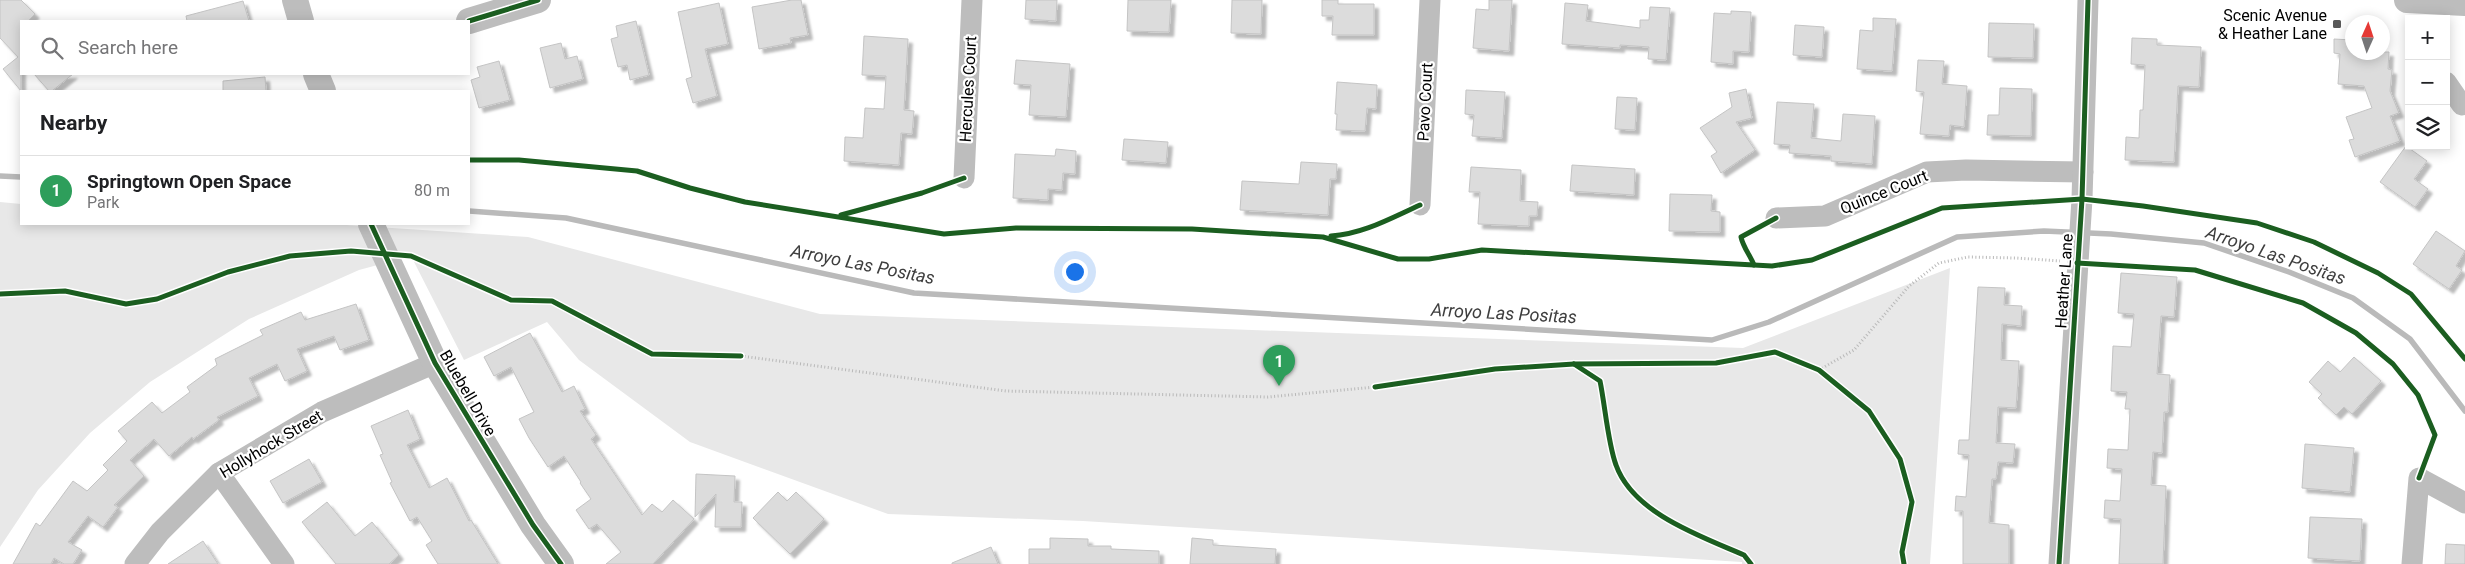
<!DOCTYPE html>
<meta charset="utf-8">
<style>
:root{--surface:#fff;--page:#f2f2f2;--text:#202124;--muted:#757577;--line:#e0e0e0;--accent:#1a73e8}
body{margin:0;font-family:Roboto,sans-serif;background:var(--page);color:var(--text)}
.controls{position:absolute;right:15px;top:15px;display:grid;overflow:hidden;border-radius:0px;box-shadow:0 2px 12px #0003}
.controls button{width:45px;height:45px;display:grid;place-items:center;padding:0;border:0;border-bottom:1px solid var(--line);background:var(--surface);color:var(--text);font:25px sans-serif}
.compass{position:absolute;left:2345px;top:15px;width:45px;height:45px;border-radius:50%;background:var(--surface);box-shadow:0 2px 12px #0003;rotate:3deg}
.you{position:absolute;left:1074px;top:271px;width:18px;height:18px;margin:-12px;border:4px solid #fff;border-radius:50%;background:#1a73e8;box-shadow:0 0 0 8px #1a73e833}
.badge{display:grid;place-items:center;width:32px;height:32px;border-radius:50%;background:var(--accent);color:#fff;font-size:16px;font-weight:700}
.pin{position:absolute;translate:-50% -41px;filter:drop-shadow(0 1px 2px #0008)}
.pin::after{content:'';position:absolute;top:26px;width:18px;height:15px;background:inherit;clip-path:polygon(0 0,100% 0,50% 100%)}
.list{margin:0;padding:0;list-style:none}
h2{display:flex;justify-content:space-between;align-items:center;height:65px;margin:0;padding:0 20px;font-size:21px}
h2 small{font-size:16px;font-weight:400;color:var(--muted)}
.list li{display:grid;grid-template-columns:32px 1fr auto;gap:15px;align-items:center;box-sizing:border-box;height:70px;padding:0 20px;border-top:1px solid var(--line)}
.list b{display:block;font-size:19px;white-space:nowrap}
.list p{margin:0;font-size:16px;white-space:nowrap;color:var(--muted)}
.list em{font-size:16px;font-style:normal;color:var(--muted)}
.icon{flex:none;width:28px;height:28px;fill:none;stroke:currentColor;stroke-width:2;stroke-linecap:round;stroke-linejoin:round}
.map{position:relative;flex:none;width:2465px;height:564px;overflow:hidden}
.search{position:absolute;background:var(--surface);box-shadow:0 2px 12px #0003;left:20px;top:20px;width:450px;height:55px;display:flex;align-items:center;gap:12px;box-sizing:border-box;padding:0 18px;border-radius:0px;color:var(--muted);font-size:19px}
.panel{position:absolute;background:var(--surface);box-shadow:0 2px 12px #0003;left:20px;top:90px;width:450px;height:135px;border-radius:0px}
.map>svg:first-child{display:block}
.green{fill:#e8e8e8}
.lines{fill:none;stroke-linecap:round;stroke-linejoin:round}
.stream{stroke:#bababa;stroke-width:5.5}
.building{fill:#dcdcdc;stroke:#c4c4c4;filter:url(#shadow)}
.path{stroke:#b8b8b8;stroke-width:3;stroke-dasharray:1 2.5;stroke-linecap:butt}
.minor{stroke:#bdbdbd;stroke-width:21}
.tertiary{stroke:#bdbdbd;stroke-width:26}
.cycleway-casing{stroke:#fff;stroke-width:8}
.cycleway{stroke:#1b5e20;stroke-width:5}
.poi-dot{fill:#595959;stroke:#fff;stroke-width:2}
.labels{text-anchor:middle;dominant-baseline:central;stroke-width:4.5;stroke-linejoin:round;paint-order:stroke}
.poi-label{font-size:16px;fill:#000;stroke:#fff;text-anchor:end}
.street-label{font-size:16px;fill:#000;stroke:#fff}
.water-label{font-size:18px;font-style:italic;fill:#3e3e3e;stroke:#fff}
</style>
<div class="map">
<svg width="2465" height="564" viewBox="0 0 2465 564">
<defs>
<filter id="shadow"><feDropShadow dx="4.5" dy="4.5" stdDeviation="1" flood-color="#0004"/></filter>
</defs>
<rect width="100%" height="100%" fill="#fff"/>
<polygon class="green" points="0,202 21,204 21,224 331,224 528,237 820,314 1743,348 1950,268 1930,564 1742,564 1742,562 1083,521 888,514 690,442 579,360 547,322 464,360 411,256 359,270 249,319 150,382 90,433 38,490 0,547"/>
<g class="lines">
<g class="stream">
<polyline points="0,176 21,177"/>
<polyline points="469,211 566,218 914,293 1712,340 1769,322 1957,237 2044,231 2111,234 2204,243 2289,272 2353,298 2410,339 2465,411"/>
</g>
</g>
<g class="building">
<polygon points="0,0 21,0 35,14 28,21 21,21 21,91 3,69 18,57 0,38"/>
<polygon points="792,0 801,0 808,35 790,38 791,43 759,49 752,7"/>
<polygon points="1026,0 1057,0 1056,21 1025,19"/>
<polygon points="1128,0 1171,0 1169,32 1127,31"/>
<polygon points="1232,0 1262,0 1261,34 1231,33"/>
<polygon points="1322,0 1338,0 1338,4 1374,4 1374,35 1332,35 1333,16 1322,16"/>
<polygon points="1489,0 1512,0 1509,51 1473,48 1476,9 1489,10"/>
<polygon points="243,1 249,21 187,21 186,16"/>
<polygon points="719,3 728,44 705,49 717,96 693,103 686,79 692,77 678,12"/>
<polygon points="1565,3 1588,5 1586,21 1640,28 1640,20 1649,20 1650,7 1670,8 1666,60 1648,59 1649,47 1620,45 1620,48 1562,44"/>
<polygon points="1731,11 1751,12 1749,52 1733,51 1733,64 1711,62 1714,13 1731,14"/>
<polygon points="1873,18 1896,19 1892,71 1857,69 1860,30 1873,31"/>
<polygon points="636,21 649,75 630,80 627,65 618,67 611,39 618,37 616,26"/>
<polygon points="1989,23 2034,24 2033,58 1988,57"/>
<polygon points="1795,25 1824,27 1822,57 1793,55"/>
<polygon points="864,36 908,39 904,110 914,111 912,134 901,133 899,165 844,161 845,137 863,138 865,108 884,109 886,76 862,75"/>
<polygon points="2132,38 2157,39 2157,45 2201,47 2199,87 2178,86 2174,162 2125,160 2126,137 2139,138 2140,110 2143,110 2145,65 2131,64"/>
<polygon points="2334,39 2352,40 2352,52 2389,52 2388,69 2392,70 2390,91 2399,113 2390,116 2400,141 2355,157 2349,140 2354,139 2346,117 2372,108 2364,86 2338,84 2340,54 2334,53"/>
<polygon points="561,43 565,59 577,56 583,79 550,88 540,48"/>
<polygon points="1016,60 1070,64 1066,117 1029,115 1031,85 1014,84"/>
<polygon points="1918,60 1944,61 1942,84 1967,86 1964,127 1950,125 1949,136 1920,134 1924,92 1916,91"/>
<polygon points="499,61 510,100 479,108 471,80 480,77 477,67"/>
<polygon points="34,74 73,74 52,91 49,91"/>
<polygon points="265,77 266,91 223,91 223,81"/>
<polygon points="1337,82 1377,85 1376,109 1367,108 1365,131 1336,130 1337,114 1335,114"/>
<polygon points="2000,88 2032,89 2031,136 1987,135 1988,115 1999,115"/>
<polygon points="1746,89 1752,118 1736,122 1755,150 1721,173 1711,156 1717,152 1700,128 1732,107 1729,93"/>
<polygon points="1466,90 1505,92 1502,138 1472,136 1474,115 1465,114"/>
<polygon points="1617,97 1637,98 1635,130 1615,129"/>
<polygon points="1777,102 1814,104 1811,138 1841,141 1843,114 1875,116 1872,164 1831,161 1831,156 1789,153 1790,145 1774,144"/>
<polygon points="1124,139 1168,142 1166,163 1122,160"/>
<polygon points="2406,146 2427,161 2414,179 2428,189 2415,207 2380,182"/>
<polygon points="1056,149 1076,151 1075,174 1063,173 1062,190 1048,189 1048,200 1013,198 1015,154 1055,156"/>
<polygon points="1301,162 1337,164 1336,179 1330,179 1328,215 1240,210 1242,181 1299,184"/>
<polygon points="1572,165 1635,169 1634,195 1570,191"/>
<polygon points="1471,167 1521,170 1520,201 1538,202 1537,216 1529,216 1529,226 1478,224 1480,192 1469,192"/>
<polygon points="1670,194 1712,195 1711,211 1720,212 1720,232 1669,231"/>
<polygon points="2436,231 2465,251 2456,266 2462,270 2449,289 2413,264"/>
<polygon points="2121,273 2177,277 2174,317 2161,316 2157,374 2170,375 2168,412 2164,412 2162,453 2153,452 2151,485 2166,486 2163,564 2119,564 2121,519 2104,518 2105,500 2120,501 2122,469 2107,468 2108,449 2128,450 2130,409 2125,409 2127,392 2111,391 2113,346 2131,347 2134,314 2118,313"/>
<polygon points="1978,287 2005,288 2004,305 2022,306 2021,326 2002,324 2001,360 2019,361 2018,380 2016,408 1998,407 1996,443 2015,444 2013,463 1998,462 1996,479 1992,479 1989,523 2009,525 2009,564 1963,564 1963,511 1955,511 1956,496 1966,497 1969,455 1958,454 1959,440 1969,440"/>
<polygon points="356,304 369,340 340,350 334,336 297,349 307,371 285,381 277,364 249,378 258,396 217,417 219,420 193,439 192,437 169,456 154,439 130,460 144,476 114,505 118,507 103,527 88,516 68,542 82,550 73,564 64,564 54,558 51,564 13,564 36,523 40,526 73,481 87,491 108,470 103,465 127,441 118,431 152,402 162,413 190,392 187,387 217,365 215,359 263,335 260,330 301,312 305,320"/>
<polygon points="530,333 562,392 574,386 585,409 580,411 596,435 591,439 642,515 652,504 662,512 673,500 694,519 653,564 606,564 621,552 597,524 589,529 576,510 591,499 580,483 581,482 564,456 548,467 529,438 519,419 534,412 511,367 494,376 484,357"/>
<polygon points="2354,357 2381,381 2352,414 2344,407 2336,415 2318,398 2322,394 2309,382 2328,361 2340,372"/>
<polygon points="408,410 420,439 407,445 429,488 447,478 469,521 471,520 498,564 438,564 426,545 432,541 417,517 410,521 390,483 392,482 380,455 383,454 371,426"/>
<polygon points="2305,444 2354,448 2350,492 2302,488"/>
<polygon points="309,459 322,482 283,503 270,481"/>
<polygon points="696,474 735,476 734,502 742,502 741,527 715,527 716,494 695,517"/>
<polygon points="778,492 787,501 796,492 824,519 790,554 753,518"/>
<polygon points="327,502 355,536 372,522 399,555 389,564 336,564 302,522"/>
<polygon points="2310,517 2362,519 2360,561 2308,558"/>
<polygon points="1050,538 1088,539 1088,546 1111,546 1111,549 1159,551 1159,564 1029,564 1029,549 1050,549"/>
<polygon points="1192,538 1213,540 1213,545 1276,549 1275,564 1190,564"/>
<polygon points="203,541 218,564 168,564"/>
<polygon points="2446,544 2465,545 2465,564 2445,564"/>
<polygon points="991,547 998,564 952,564 952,563"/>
</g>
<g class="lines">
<g class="path">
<polyline points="741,356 1006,391 1268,397 1375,387"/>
<polyline points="1819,370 1854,350 1909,286 1939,263 1968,257 2016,258 2060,261"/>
</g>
<g class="minor">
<polyline points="2446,82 2462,105"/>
<polyline points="964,178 972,0"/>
<polyline points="1420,205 1430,0"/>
<polyline points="1776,218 1825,216 1927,172 1966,170 2083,172"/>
<polyline points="219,473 284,564"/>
<polyline points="135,564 160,532 219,473 322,412 435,363"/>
<polyline points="2059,564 2082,199 2088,0"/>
<polyline points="2412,564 2419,478 2465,503"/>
</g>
<g class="tertiary">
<polyline points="295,0 301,21"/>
<polyline points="2407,0 2465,3"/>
<polyline points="469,21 538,0"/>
<polyline points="316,74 323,91"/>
<polyline points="371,224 435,363 533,525 561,564"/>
</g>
<g class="cycleway-casing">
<g id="cycleway">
<polyline points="469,21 538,0"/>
<polyline points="469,160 519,160 637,171 690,188 745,202 944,234 1016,228 1192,229 1323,237 1398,259 1429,259 1482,250 1772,266 1812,260 1942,208 2082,199 2143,206 2257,223 2314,242 2378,273 2411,294 2465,359"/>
<polyline points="841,215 922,193 964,178"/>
<polyline points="371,224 435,363 533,525 561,564"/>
<path d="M1331 236C1363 234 1391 218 1420 205"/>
<polyline points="2077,263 2195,270 2303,303 2356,333 2393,364 2418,395 2435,435 2419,478"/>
<path d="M1754 265C1750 255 1743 247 1741 237L1776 218"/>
<polyline points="0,294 65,291 126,304 157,299 228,272 290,256 351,251 411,256 511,300 552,301 652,354 741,356"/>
<path d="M1574 364 1600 381C1605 405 1608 444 1616 465 1633 513 1700 536 1744 555L1751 564"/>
<polyline points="1375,387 1495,369 1574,364 1716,363 1775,352 1819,370 1869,411 1900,459 1912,502 1902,552 1904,564"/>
<polyline points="2059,564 2082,199 2088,0"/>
</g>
</g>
<use href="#cycleway" class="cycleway"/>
</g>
<rect class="poi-dot" x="2332" y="19" width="10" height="10" rx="2.5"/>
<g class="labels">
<g class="poi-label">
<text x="2327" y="15">Scenic Avenue<tspan x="2327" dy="18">&amp; Heather Lane</tspan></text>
</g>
<g class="street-label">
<text transform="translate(968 89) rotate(-87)">Hercules Court</text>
<text transform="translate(1425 102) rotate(-87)">Pavo Court</text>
<text transform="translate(1884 192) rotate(-22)">Quince Court</text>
<text transform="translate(2064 281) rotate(-86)">Heather Lane</text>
<text transform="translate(468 393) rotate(60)">Bluebell Drive</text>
<text transform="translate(271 444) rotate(-31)">Hollyhock Street</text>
</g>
<g class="water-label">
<text transform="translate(2276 255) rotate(19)">Arroyo Las Positas</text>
<text transform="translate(863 264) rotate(11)">Arroyo Las Positas</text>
<text transform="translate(1504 313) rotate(3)">Arroyo Las Positas</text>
</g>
</g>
</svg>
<div class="controls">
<button>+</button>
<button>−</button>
<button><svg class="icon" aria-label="layers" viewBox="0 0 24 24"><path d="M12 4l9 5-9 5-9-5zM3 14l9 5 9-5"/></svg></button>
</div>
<svg class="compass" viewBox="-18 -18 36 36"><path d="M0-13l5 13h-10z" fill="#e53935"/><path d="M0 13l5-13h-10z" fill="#757577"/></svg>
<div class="you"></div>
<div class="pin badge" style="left:1279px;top:386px;background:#2e9e5b">1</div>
<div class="search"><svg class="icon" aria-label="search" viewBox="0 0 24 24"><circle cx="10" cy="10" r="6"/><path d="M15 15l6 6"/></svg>Search here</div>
<section class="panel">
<h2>Nearby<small></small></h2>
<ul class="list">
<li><span class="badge" style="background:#2e9e5b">1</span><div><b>Springtown Open Space</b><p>Park</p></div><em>80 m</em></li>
</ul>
</section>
</div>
